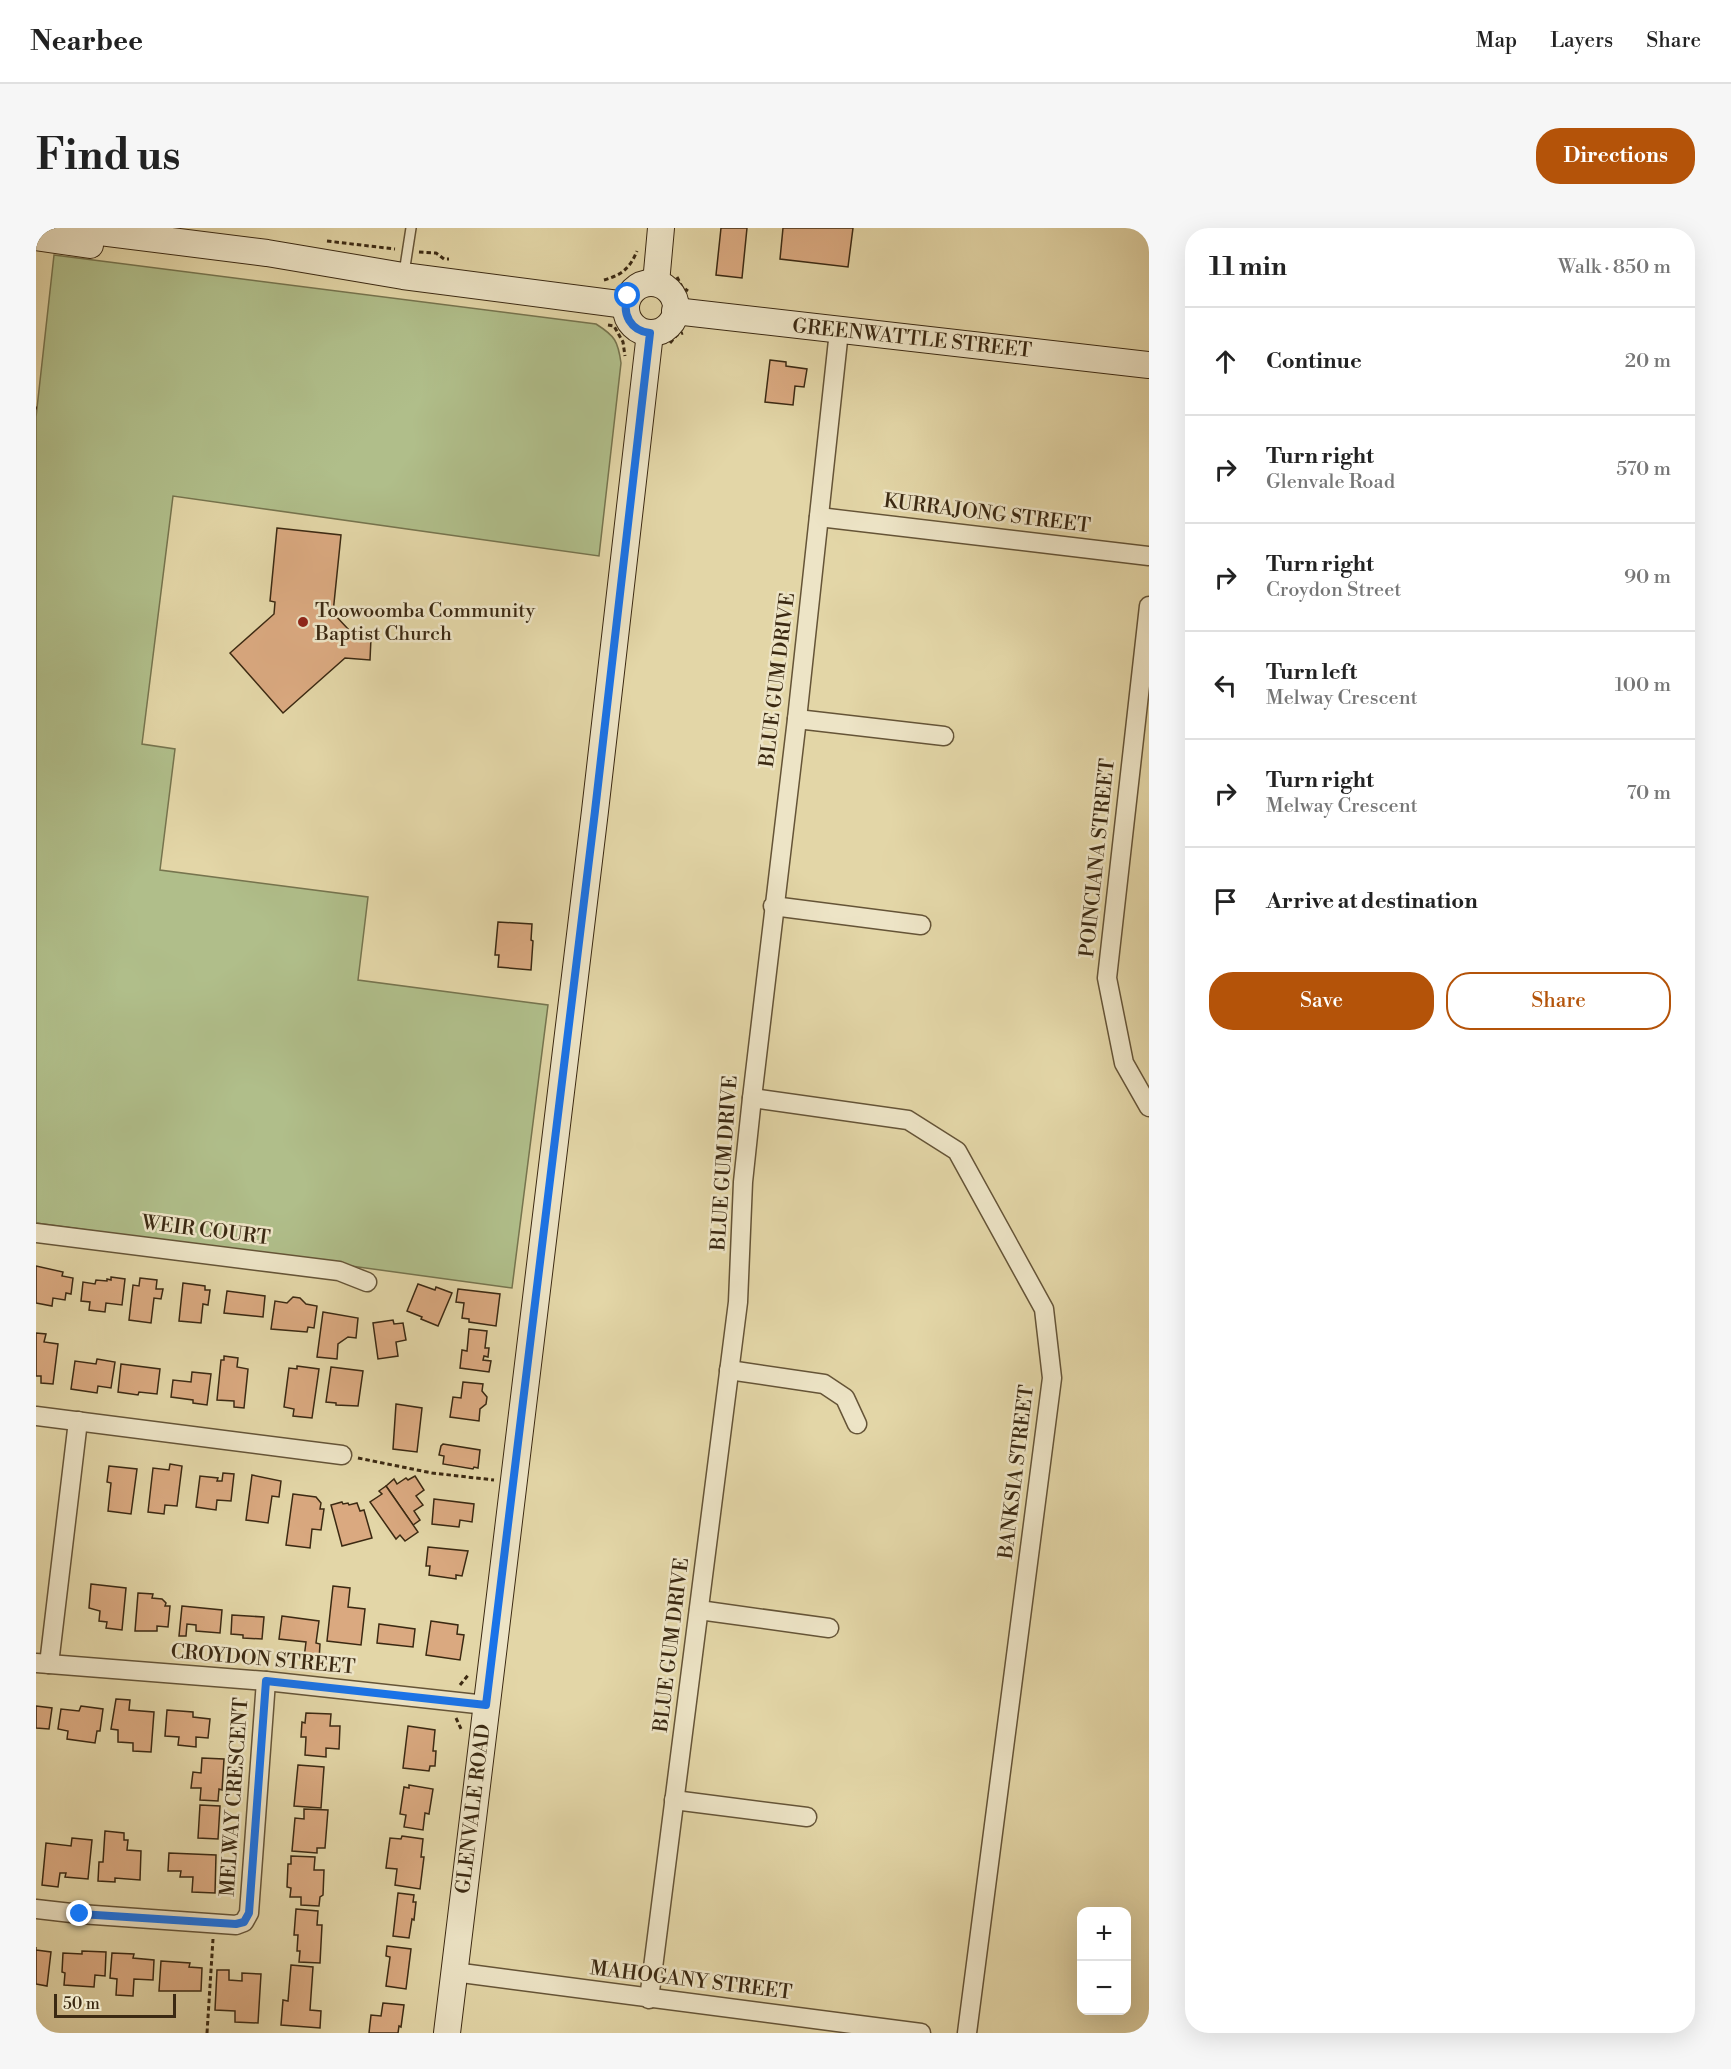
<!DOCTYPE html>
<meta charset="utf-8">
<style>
:root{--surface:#fff;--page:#f6f6f6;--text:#222;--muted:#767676;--line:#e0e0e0;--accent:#b45309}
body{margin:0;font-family:"Libre Bodoni",serif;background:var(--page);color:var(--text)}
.controls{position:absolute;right:18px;bottom:18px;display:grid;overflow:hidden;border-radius:12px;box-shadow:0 6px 24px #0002}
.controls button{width:54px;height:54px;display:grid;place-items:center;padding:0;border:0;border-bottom:2px solid var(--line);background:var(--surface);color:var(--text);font:30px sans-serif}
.scale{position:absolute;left:18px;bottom:15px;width:122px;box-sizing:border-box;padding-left:6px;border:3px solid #3b2912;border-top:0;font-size:16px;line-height:21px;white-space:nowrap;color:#3b2912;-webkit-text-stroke:4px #ede4c6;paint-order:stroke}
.stop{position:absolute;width:18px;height:18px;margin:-14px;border:4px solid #1a73e8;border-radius:50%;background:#fff}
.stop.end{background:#1a73e8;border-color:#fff;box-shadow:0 2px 6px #0008}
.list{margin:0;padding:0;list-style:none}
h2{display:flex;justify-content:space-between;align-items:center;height:78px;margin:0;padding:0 24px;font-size:26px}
h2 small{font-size:20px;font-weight:400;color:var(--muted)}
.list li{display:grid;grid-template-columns:39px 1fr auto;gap:18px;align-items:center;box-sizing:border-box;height:108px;padding:0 24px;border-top:2px solid var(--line)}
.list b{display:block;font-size:22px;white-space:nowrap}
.list p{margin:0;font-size:20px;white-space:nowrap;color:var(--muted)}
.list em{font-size:20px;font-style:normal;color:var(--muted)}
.actions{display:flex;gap:12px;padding:18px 24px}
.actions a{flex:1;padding:14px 0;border:2px solid var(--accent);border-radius:24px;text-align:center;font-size:21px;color:var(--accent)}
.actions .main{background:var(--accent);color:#fff}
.icon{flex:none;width:33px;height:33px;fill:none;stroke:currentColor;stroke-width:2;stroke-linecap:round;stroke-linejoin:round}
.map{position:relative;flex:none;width:1113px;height:1805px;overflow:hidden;border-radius:24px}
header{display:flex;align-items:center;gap:36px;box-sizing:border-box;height:84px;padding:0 30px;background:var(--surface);border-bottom:2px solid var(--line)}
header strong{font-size:28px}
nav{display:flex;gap:33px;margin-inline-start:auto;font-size:21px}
.intro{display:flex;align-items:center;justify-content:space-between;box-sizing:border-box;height:144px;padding:0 36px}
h1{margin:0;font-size:42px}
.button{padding:15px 27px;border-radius:24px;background:var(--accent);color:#fff;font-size:21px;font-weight:700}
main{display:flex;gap:36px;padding:0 36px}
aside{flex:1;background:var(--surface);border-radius:24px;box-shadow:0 6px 24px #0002}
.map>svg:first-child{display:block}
.green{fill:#b0be8a;stroke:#76744e;stroke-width:1.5}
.building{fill:#daa980;stroke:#3b2912;stroke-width:1.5}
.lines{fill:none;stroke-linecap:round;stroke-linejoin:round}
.lane-casing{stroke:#655437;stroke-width:12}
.street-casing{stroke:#655437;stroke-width:21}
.secondary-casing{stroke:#3b2912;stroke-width:28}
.path{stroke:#3b2912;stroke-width:3;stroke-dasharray:4.5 3;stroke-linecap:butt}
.lane{stroke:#ede4c6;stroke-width:9}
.street{stroke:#ede4c6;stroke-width:18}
.secondary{stroke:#ede4c6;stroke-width:26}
.route{stroke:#1a73e8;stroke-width:8}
.poi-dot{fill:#8f2418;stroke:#ede4c6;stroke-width:2}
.labels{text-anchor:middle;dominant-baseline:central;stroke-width:5;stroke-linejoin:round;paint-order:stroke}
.street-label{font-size:20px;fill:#3b2912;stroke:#ede4c6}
.poi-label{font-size:20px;fill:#3b2912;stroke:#ede4c6;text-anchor:start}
</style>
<header>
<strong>Nearbee</strong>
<nav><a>Map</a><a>Layers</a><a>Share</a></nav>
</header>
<div class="intro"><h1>Find us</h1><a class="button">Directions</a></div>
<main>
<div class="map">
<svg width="1113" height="1805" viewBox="0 0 1113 1805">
<rect width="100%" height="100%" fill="#e3d6a7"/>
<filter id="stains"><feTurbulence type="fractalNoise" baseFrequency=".00333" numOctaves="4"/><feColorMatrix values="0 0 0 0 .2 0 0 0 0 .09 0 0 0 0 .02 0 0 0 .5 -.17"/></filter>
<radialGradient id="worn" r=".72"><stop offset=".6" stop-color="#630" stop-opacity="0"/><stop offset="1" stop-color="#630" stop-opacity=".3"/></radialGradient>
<path class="green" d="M18 27 560 96C579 108 582 113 585 135L563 328 137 268 106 516 139 521 124 642 332 669 322 752 512 777 476 1060 0 995V189Z"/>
<g class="building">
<polygon points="685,0 711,0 706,50 680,47"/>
<polygon points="747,0 817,0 812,39 744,31"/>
<polygon points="734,132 750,134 750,138 771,141 768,159 759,158 757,177 729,174"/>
<polygon points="241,300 305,307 297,385 313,402 312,408 335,410 334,432 309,430 247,485 194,425 238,386 239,374 234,373"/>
<polygon points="462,694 496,696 495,712 497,713 495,742 462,739 463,727 459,727"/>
<polygon points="0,1038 27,1044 26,1048 37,1050 35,1066 30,1065 29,1072 17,1070 16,1078 0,1075"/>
<polygon points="75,1049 89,1051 86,1077 70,1075 69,1084 53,1082 54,1074 45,1073 47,1054 59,1056 60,1052 71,1053 71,1051 75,1052"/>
<polygon points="104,1050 121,1052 120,1061 127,1061 125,1071 118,1070 115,1095 93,1092 97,1057 103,1058"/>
<polygon points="147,1055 169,1058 169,1062 174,1062 172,1077 167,1076 165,1095 143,1093"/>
<polygon points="382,1056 399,1062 400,1059 416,1065 402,1098 385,1091 386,1089 371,1083"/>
<polygon points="422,1061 464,1066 460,1098 433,1094 433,1091 426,1090 428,1075 420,1074"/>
<polygon points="191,1063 229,1068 227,1089 188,1085"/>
<polygon points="257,1069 264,1070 270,1076 281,1078 278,1100 272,1099 271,1104 235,1101 239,1073 251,1075"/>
<polygon points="287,1084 322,1090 320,1110 312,1109 302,1116 301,1131 281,1129"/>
<polygon points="357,1092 358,1096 367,1095 370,1112 360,1114 362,1128 342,1131 337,1095"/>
<polygon points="433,1101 451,1103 449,1120 453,1120 452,1129 448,1128 447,1132 455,1133 453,1144 424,1140 426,1122 431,1123"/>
<polygon points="0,1105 10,1106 8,1114 22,1116 17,1156 5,1155 5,1148 0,1148"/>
<polygon points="188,1128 202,1130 201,1139 212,1141 208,1180 198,1179 198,1173 181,1172 185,1132 188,1132"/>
<polygon points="61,1131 79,1134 75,1160 62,1158 61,1165 35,1161 39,1133 60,1136"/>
<polygon points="85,1136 124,1141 121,1166 103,1164 102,1167 82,1164"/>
<polygon points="261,1138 283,1141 276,1190 257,1188 258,1181 248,1179 253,1140 261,1141"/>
<polygon points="295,1139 327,1143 322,1178 300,1177 300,1175 290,1174"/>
<polygon points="156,1144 175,1146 171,1177 157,1175 157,1172 135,1169 137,1152 155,1154"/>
<polygon points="427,1154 447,1156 446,1163 451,1169 450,1176 444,1181 443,1193 414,1189 417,1169 425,1170"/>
<polygon points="360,1176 386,1180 381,1224 357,1221"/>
<polygon points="407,1216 444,1222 442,1240 438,1239 437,1241 407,1236 408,1228 403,1227 405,1218"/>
<polygon points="134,1236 146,1238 141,1278 129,1277 128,1286 112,1284 117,1240 133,1242"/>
<polygon points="73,1238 101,1241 95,1286 72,1283 75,1255 71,1254"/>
<polygon points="187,1245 198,1246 195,1273 181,1272 180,1282 160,1279 164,1248 182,1250 181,1253 186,1253"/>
<polygon points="216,1247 245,1253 243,1269 236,1268 232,1295 210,1292"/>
<polygon points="379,1248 388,1262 380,1268 387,1277 378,1283 384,1292 377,1297 350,1258 358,1251 361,1256 370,1250 372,1252"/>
<polygon points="350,1258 382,1304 369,1313 364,1307 360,1311 334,1274 346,1266 343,1263"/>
<polygon points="257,1266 280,1269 285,1275 284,1281 288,1281 285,1302 276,1301 274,1320 250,1317"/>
<polygon points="398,1271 438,1276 436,1294 424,1292 423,1299 396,1296"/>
<polygon points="306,1274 307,1276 312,1275 313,1277 321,1275 324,1283 328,1282 336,1310 306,1318 295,1277"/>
<polygon points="392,1319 432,1323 426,1348 420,1347 420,1351 393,1347 394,1338 390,1338"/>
<polygon points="55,1356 90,1360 86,1402 70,1400 71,1394 63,1393 64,1383 53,1380"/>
<polygon points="297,1358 314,1360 312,1379 329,1381 325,1417 291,1413"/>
<polygon points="102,1365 117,1366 116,1370 126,1371 130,1375 129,1378 134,1378 132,1399 121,1398 121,1403 99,1403"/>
<polygon points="146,1378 186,1382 184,1405 160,1403 160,1397 151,1396 150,1408 143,1408"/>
<polygon points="196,1387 228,1389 226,1411 207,1410 207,1407 195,1406"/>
<polygon points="246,1388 283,1393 280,1415 284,1416 283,1432 268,1430 270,1414 243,1411"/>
<polygon points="395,1393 422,1397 421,1406 428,1407 424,1432 390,1427"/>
<polygon points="343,1396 379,1401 377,1419 341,1415"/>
<polygon points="80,1471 94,1472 93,1482 118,1484 115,1524 97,1523 97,1515 82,1514 82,1502 75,1501"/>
<polygon points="0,1478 16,1480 13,1501 0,1500"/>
<polygon points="45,1478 67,1481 64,1503 61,1503 59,1515 31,1511 32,1503 22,1501 25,1481 43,1483"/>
<polygon points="131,1482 157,1484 157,1489 174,1491 172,1510 160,1509 160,1519 142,1517 143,1509 129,1508"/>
<polygon points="270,1485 295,1486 294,1498 304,1498 303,1521 290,1520 290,1529 269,1527 270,1509 265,1509 266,1494 269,1495"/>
<polygon points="372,1498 399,1502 397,1523 400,1523 399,1538 394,1538 393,1543 367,1540"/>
<polygon points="166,1530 188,1531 186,1562 183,1561 182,1573 164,1572 165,1560 155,1560 157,1544 165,1545"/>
<polygon points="262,1537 288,1539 285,1580 258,1578"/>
<polygon points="373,1557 397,1561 393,1586 389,1585 387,1602 368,1599 370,1587 364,1586 368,1559 373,1560"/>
<polygon points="164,1577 184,1578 182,1611 162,1610"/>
<polygon points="268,1581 292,1582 289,1620 281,1620 281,1625 256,1623 259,1590 268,1591"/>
<polygon points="69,1603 88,1605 88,1612 92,1612 91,1622 105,1623 104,1652 79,1650 79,1654 62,1653 63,1634 67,1634"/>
<polygon points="366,1608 387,1611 385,1629 388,1629 384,1661 359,1657 361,1641 350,1640 354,1610 365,1611"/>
<polygon points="36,1610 56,1612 52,1651 29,1649 30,1645 24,1645 22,1659 6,1657 10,1615 35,1618"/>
<polygon points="133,1625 180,1627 179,1665 156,1664 157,1649 144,1649 145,1643 132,1643"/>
<polygon points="255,1628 279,1629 278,1642 288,1642 287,1667 284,1669 283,1678 265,1677 265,1669 254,1669 255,1660 251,1659 252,1636 255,1636"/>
<polygon points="362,1665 378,1667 377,1674 380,1674 378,1692 376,1691 373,1710 357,1708"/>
<polygon points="260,1681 282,1683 281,1697 286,1697 284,1735 263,1734 264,1723 261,1723 262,1707 258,1707"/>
<polygon points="351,1718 375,1721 370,1761 350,1758 354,1729 350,1728"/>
<polygon points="0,1719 0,1722 15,1724 11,1758 0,1756"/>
<polygon points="46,1723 70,1724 69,1748 59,1747 58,1759 28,1757 29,1745 26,1744 27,1725 46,1726"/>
<polygon points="76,1725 98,1726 97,1730 118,1732 117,1752 98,1751 97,1768 80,1767 81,1751 74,1750"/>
<polygon points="125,1733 154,1735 153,1739 166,1740 165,1763 123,1763"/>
<polygon points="255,1737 277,1739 274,1782 285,1783 284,1800 245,1797 247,1772 252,1773"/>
<polygon points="181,1742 193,1742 193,1752 206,1753 206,1745 225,1746 222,1795 199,1794 199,1783 179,1782"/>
<polygon points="347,1775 368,1777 365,1799 363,1798 362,1805 333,1805 335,1787 345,1788"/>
</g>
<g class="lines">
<g class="lane-casing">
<polyline id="lane" points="368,45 375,0"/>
</g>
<g class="street-casing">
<g id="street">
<polyline points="783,289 1113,328"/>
<polyline points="1113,378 1071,750 1088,835 1113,879"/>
<polyline points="761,491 908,508"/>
<polyline points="737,678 885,697"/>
<polyline points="716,870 872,892 921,923 1008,1081 1016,1150 931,1805"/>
<polyline points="0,1005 303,1043 331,1054"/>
<polyline points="693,1142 788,1156 809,1170 821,1196"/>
<polyline points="0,1188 306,1227"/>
<polyline points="663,1382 793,1400"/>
<polyline points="0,1435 230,1453 450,1477"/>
<polyline points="13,1436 42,1193"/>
<polyline points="638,1572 771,1589"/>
<polyline points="0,1681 44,1686 200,1697 208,1694 213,1685 230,1453"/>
<polyline points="418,1744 885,1805"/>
<polyline points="613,1771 702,1074 707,954 716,870 761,491 803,103"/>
</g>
</g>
<g class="secondary-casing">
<g id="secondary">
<polyline points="32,0 231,25 367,48 590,77"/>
<polyline points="0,9 54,17"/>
<circle cx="615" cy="80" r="25"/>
<polyline points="620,55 625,0"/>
<polyline points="639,83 1113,137"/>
<polyline points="411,1805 559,583 614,105"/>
</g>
</g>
<g class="path">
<polyline points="291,13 359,21"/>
<polyline points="383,24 400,25 408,31 413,31"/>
<polyline points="641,49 646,59 652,63"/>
<path d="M568 52C586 47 594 40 601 23"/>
<polyline points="572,97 578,98 587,114 589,128"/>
<polyline points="634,115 641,107 647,105"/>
<polyline points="0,180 1,180"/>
<polyline points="322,1230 396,1245 458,1252"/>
<polyline points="424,1457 433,1446"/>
<polyline points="420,1490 426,1503"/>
<polyline points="171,1805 177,1711"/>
</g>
<use href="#lane" class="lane"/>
<use href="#street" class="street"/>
<use href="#secondary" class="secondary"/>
</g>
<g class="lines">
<path class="route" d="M44 1686 200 1696 208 1694 213 1685 230 1453 450 1477 559 583 614 105C595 103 585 86 592 68"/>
</g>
<circle class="poi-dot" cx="267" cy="394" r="6"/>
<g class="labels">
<g class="street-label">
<text transform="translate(876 111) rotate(6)">GREENWATTLE STREET</text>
<text transform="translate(951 286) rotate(7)">KURRAJONG STREET</text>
<text transform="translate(742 452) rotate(-83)">BLUE GUM DRIVE</text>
<text transform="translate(1062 630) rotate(-84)">POINCIANA STREET</text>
<text transform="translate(689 935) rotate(-86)">BLUE GUM DRIVE</text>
<text transform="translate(170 1003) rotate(7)">WEIR COURT</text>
<text transform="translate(981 1244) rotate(-83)">BANKSIA STREET</text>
<text transform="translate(636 1417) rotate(-83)">BLUE GUM DRIVE</text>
<text transform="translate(227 1432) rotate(5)">CROYDON STREET</text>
<text transform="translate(199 1569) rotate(-86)">MELWAY CRESCENT</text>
<text transform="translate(438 1581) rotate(-83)">GLENVALE ROAD</text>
<text transform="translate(655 1753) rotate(7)">MAHOGANY STREET</text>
</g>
<g class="poi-label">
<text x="279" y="383">Toowoomba Community<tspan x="279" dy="23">Baptist Church</tspan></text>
</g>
</g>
<rect width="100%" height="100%" filter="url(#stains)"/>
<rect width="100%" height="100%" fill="url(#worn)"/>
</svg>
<div class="controls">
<button>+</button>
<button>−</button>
</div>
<div class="scale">50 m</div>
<div class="stop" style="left:592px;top:68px"></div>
<div class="stop end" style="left:44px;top:1686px"></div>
</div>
<aside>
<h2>11 min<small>Walk · 850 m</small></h2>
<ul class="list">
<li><svg class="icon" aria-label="ahead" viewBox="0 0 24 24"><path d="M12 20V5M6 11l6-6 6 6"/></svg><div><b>Continue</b></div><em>20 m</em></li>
<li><svg class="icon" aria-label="right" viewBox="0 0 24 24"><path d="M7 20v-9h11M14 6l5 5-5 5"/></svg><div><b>Turn right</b><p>Glenvale Road</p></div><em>570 m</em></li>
<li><svg class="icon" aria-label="right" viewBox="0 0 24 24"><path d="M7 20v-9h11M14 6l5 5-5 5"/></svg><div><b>Turn right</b><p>Croydon Street</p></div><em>90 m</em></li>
<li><svg class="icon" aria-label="left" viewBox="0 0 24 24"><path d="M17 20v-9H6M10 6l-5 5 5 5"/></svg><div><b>Turn left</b><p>Melway Crescent</p></div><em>100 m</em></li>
<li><svg class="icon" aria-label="right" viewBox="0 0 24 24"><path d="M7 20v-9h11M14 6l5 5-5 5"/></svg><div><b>Turn right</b><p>Melway Crescent</p></div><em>70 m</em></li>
<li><svg class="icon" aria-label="arrive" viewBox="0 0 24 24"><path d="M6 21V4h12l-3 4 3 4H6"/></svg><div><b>Arrive at destination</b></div></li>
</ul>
<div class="actions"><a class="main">Save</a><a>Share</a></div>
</aside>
</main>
